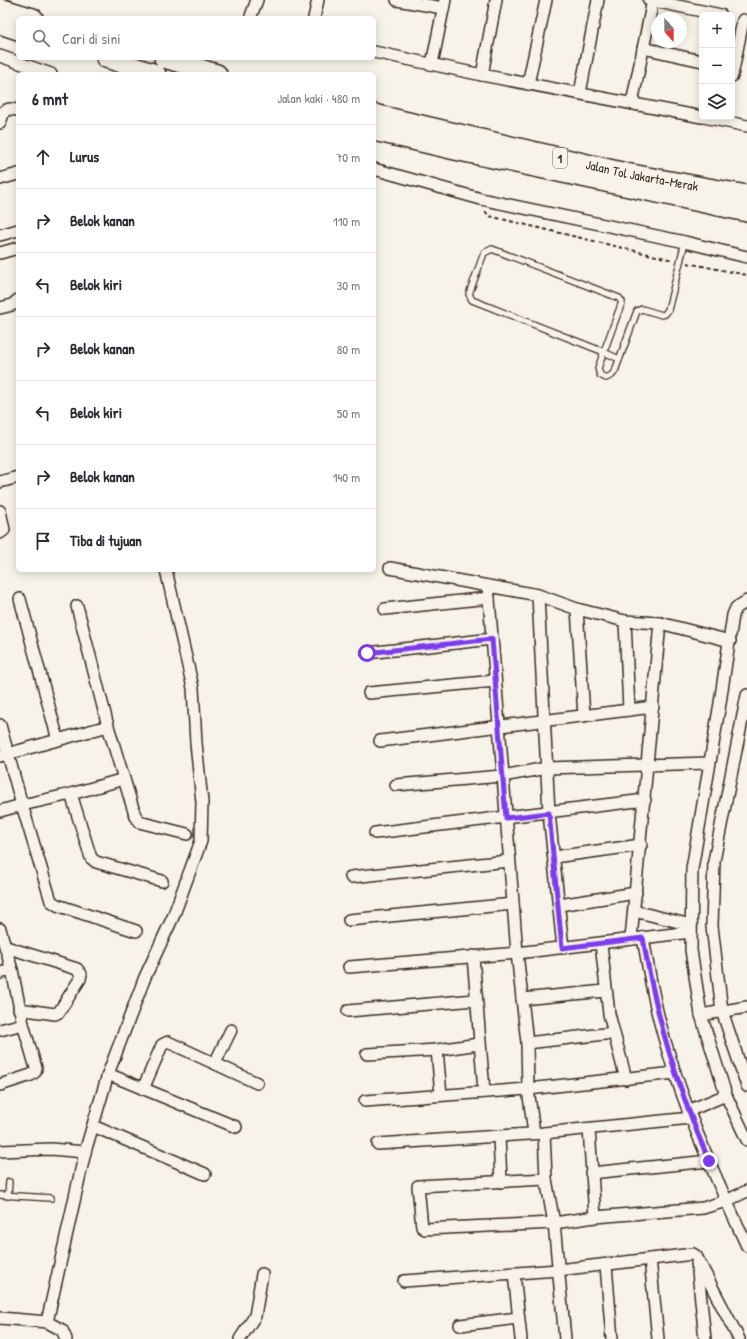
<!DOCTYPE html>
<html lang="id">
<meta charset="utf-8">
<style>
:root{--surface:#fff;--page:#f2f2f3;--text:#2b2b33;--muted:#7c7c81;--line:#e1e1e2}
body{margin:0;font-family:"Patrick Hand",sans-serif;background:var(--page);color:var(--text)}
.controls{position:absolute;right:12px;top:12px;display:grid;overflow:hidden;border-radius:6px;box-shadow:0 2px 10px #0003}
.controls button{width:36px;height:36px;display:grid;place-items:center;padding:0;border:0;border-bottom:1px solid var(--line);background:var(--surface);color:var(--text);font:20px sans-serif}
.compass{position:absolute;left:651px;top:12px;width:36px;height:36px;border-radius:50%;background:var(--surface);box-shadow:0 2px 10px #0003;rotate:159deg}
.stop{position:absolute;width:12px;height:12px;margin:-9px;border:3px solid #7c3aed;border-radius:50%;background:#fff}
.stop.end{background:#7c3aed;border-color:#fff;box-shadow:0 1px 4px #0008}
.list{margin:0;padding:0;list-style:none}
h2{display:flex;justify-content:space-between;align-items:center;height:52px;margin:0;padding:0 16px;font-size:17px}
h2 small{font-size:13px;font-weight:400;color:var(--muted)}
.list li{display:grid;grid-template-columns:26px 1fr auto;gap:12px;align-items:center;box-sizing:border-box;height:64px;padding:0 16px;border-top:1px solid var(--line)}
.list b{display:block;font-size:15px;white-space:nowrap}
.list em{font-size:13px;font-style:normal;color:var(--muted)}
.icon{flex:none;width:22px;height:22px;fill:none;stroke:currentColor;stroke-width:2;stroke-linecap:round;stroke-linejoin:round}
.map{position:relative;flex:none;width:747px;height:1339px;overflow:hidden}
.search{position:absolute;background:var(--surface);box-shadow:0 2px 10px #0003;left:16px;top:16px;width:360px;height:44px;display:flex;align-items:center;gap:10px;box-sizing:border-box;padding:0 14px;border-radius:6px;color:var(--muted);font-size:15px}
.panel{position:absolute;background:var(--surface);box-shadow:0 2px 10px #0003;left:16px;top:72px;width:360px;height:500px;border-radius:6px}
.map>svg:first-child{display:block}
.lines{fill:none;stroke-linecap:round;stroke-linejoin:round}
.lane-casing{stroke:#3b2a1e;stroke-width:8}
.street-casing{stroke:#3b2a1e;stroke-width:14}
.highway-casing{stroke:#3b2a1e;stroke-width:22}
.path{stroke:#3b2a1e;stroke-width:2;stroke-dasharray:4 3;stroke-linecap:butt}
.lane{stroke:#f7f3e8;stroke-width:5.5}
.street{stroke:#f7f3e8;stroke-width:11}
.highway{stroke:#f7f3e8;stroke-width:19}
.route{stroke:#7c3aed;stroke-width:5}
.labels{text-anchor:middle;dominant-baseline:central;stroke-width:3.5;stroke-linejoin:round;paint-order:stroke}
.shield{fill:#f7f3e8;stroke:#73665b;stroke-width:1}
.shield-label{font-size:12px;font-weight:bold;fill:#3b2a1e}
.street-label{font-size:13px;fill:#3b2a1e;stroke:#f7f3e8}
</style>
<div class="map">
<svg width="747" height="1339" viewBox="0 0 747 1339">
<rect width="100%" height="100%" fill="#f7f3e8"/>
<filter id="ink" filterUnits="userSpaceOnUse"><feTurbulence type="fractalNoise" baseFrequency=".025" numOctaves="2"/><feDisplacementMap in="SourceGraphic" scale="8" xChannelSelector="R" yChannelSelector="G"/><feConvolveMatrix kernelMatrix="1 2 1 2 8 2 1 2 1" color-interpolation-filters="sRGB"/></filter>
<g filter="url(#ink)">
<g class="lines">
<g class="lane-casing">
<g id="lane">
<polyline points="619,359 604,352 472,300 469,294 484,253 492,249 619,298 622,302 598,368 600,375 606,378 612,375 615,371 637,311 642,309 662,315 665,314 668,310 685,242"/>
<polyline points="0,1195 51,1198"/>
<polyline points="8,1196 9,1182"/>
</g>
</g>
<g class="street-casing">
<g id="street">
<polyline points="397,0 443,8"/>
<polyline points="649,0 721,15"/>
<polyline points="251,16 257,0"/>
<polyline points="314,18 318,0"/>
<polyline points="643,48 702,61"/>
<polyline points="374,52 482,75 702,117"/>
<polyline points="0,56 51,74"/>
<polyline points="432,64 445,0"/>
<polyline points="482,75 496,0"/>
<polyline points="732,76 743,20"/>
<polyline points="528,84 546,0"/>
<polyline points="580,93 598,0"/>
<polyline points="632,103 653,0"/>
<polyline points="704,117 747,126"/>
<polyline points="0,123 4,111 9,109 18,110"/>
<polyline points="374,169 481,199 685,242 747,257"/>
<polyline points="0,179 18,174"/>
<polyline points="0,235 18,230"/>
<polyline points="0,253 18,248"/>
<polyline points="0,308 12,305 18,300"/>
<polyline points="0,482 18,477"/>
<polyline points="0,511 4,530 0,533"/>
<polyline points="390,568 538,595 577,609 625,621 660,623 730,641"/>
<polyline points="538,595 549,813 563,948"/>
<polyline points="20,599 58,740"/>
<polyline points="77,606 108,726"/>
<polyline points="385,609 489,598"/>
<polyline points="577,609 584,716"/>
<polyline points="625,621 629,710"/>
<polyline points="367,653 492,639"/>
<polyline points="369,693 495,681"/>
<polyline points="747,695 714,861 712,926 722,1011 747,1086"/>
<polyline points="0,725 22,805 71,794 91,858 96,862 162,881"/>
<polyline points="380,741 653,707"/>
<polyline points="0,756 108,726 124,779"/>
<polyline points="396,785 502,776 547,768 709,763"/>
<polyline points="71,794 124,779 135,815 139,822 187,834"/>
<polyline points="0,811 22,805 51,901 57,905 136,931"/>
<polyline points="375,833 645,800"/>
<polyline points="554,857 641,845"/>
<polyline points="351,877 509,861"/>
<polyline points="559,905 636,893"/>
<polyline points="634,911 691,925"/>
<polyline points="349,920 513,904"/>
<polyline points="0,929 12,970 23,1024 36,1068 35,1072 31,1075 0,1085"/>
<path d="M643 938C648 965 652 992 659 1019 679 1098 713 1172 747 1246"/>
<polyline points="631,939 660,623"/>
<polyline points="601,944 609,1014 626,1079"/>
<polyline points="6,947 77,969 81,974 80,979 59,1012 55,1014 19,1009"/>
<polyline points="473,956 484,1091"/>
<polyline points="349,967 517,953 691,932"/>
<polyline points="0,973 12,970"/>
<polyline points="522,999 605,991"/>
<polyline points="747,1007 701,1015 726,1095 747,1140"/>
<polyline points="348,1011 475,1000"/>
<polyline points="701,1015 691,950 692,869 720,703 733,615 736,608 747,601"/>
<polyline points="0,1030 23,1024"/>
<polyline points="527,1043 613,1033"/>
<polyline points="437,1050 441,1095"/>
<polyline points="367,1054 437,1050 479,1044"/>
<polyline points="215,1063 231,1030"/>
<polyline points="108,1074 236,1127"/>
<polyline points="143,1089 162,1045 168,1042 257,1083"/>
<polyline points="365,1101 528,1089 527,1043 517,953 488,586"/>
<polyline points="688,1111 726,1095"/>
<polyline points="93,1126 205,1174"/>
<polyline points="589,1129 595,1217"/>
<polyline points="534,1133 528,1089 675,1073"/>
<polyline points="544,1133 546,1179 554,1223 565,1339"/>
<polyline points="499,1136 501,1182"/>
<polyline points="378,1144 544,1133 691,1118"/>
<polyline points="0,1151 51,1149 85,1152 108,1074 145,977 173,917 201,841 202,802 196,743 193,688 166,570"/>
<polyline points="591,1173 709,1161"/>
<polyline points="546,1179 418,1186 422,1227 425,1229 554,1223 595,1217 703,1208 726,1201 747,1191"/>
<polyline points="650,1259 658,1339"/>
<polyline points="697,1262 705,1339"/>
<polyline points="606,1265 612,1339"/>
<polyline points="514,1273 521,1339"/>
<polyline points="404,1281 558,1270 693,1254 696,1256 739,1339"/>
<polyline points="0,1318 47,1322"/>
<polyline points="460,1325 518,1318"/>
<polyline points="66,1339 62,1330 47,1322 85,1152"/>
<polyline points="240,1339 255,1316 262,1274"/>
</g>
</g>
<g class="highway-casing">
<g id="highway">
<polyline points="0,8 33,18"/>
<polyline points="0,24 18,30"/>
<polyline points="106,58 156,74"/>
<polyline points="164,58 217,74"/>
<path id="s1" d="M374 114 626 173 747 195"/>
<polyline points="374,131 455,150 747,212"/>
</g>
</g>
<g class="path">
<polyline points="485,211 489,216 673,260"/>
<polyline points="687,263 747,275"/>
</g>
<use href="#lane" class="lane"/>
<use href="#street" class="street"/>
<use href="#highway" class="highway"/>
</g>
</g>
<g class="lines" filter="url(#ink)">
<path class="route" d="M367 653 492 639 506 818 549 813 562 948 643 938C656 1018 677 1086 709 1161"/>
</g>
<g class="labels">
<rect class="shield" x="553" y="148" width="14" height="20" rx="3"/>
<g class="shield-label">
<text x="560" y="158">1</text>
</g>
<g class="street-label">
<text stroke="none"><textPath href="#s1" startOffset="275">Jalan Tol Jakarta–Merak</textPath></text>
</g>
</g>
</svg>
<div class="controls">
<button>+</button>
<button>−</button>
<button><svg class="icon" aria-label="layers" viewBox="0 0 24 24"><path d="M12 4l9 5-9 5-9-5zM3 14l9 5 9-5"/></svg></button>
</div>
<svg class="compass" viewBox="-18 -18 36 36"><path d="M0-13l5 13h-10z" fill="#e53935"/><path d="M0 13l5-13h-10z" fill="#7c7c81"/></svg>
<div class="stop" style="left:367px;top:653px"></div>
<div class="stop end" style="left:709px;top:1161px"></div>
<div class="search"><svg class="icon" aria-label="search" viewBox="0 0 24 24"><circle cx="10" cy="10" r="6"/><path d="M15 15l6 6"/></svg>Cari di sini</div>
<section class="panel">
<h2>6 mnt<small>Jalan kaki · 480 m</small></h2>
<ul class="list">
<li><svg class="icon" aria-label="ahead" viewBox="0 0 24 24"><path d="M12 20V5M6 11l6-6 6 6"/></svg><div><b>Lurus</b></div><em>70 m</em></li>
<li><svg class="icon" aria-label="right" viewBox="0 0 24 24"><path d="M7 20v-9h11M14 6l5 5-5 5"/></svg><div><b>Belok kanan</b></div><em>110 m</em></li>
<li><svg class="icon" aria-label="left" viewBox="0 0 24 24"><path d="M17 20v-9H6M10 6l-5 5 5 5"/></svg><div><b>Belok kiri</b></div><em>30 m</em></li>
<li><svg class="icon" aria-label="right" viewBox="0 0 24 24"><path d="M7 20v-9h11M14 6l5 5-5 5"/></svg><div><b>Belok kanan</b></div><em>80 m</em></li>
<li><svg class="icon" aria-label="left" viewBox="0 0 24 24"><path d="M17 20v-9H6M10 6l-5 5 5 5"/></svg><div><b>Belok kiri</b></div><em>50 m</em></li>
<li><svg class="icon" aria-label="right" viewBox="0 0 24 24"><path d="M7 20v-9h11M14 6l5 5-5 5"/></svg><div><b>Belok kanan</b></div><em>140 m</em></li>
<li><svg class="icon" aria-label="arrive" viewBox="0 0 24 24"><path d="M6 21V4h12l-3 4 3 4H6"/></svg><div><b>Tiba di tujuan</b></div></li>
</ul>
</section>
</div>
